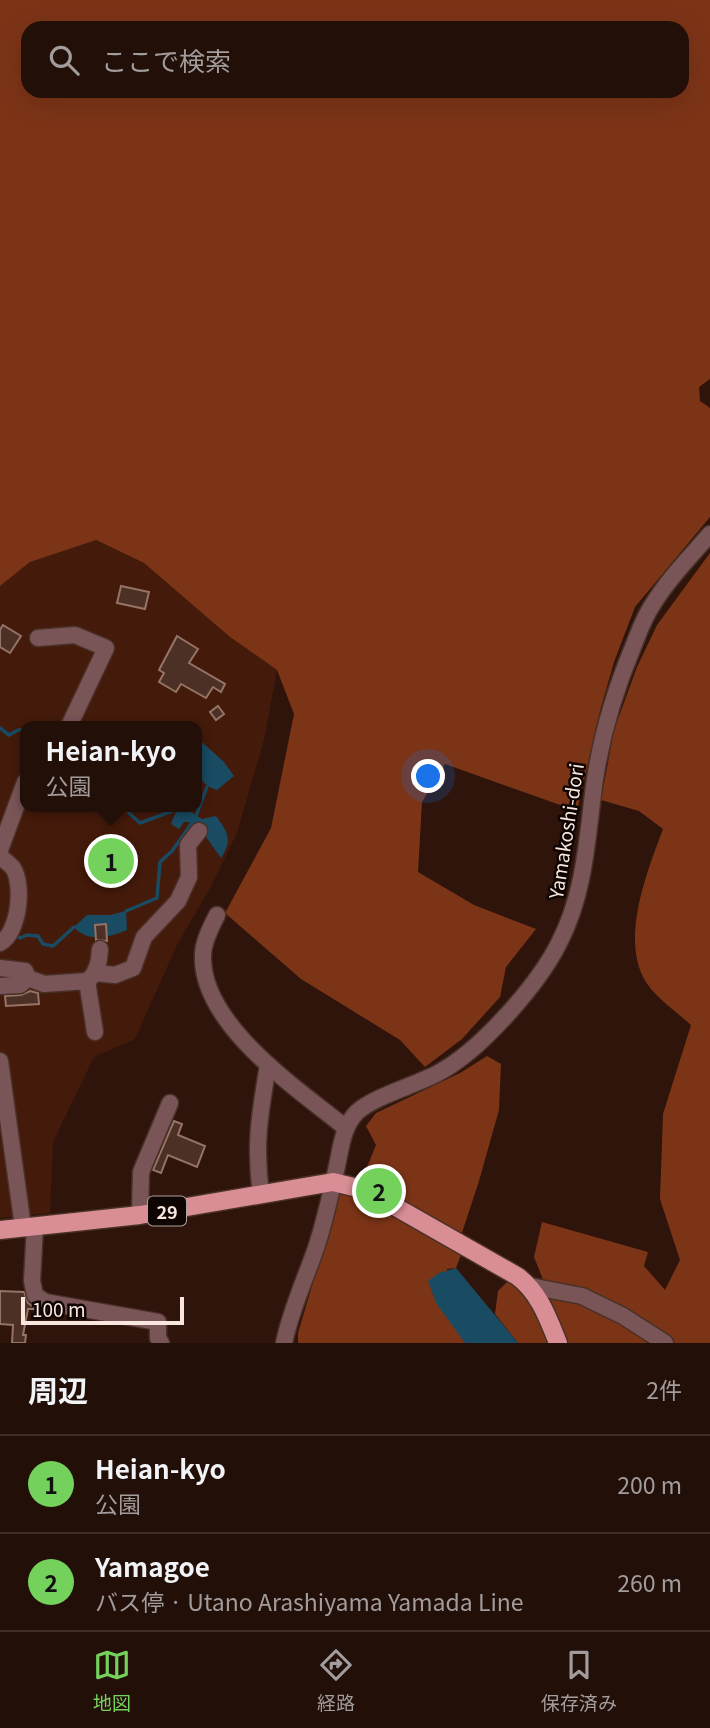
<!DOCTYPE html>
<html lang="ja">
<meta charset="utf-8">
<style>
:root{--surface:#220f08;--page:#2a1812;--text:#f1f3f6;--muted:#a29c9c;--line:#3f2f29;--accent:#74d25c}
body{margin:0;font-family:Georgia,"Noto Sans JP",serif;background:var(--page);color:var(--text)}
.scale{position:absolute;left:21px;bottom:18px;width:163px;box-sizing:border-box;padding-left:7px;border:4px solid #f9e6df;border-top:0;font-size:19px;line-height:24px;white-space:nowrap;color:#f9e6df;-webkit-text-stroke:5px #0e0402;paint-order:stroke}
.you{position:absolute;left:429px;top:777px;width:24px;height:24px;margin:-18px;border:5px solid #fff;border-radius:50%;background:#1a73e8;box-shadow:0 0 0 10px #1a73e833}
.badge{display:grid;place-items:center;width:46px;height:46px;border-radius:50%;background:var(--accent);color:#111;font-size:23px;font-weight:700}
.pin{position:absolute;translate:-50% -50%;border:4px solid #fff;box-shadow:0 2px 7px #0006}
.popup{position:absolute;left:20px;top:721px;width:182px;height:91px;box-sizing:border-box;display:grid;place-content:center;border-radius:14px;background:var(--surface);filter:drop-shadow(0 2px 5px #0005);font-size:23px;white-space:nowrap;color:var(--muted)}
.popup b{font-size:26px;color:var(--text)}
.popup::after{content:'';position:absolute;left:50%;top:100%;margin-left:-14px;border:14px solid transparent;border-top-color:var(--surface)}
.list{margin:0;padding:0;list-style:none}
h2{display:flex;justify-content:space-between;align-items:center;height:91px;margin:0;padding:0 28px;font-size:30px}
h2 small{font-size:23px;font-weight:400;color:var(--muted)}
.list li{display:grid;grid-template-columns:46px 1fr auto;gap:21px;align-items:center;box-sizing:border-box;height:98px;padding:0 28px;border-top:2px solid var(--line)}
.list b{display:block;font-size:26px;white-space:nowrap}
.list p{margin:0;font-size:23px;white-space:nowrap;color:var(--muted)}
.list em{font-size:23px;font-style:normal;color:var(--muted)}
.icon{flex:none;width:38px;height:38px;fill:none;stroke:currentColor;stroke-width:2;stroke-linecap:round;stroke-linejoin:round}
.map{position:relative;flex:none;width:710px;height:1343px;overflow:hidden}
.search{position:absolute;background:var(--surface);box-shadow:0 7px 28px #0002;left:21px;right:21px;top:21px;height:77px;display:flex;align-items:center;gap:18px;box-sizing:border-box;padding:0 24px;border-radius:21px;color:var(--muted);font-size:26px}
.sheet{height:287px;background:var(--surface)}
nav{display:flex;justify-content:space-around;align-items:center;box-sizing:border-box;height:98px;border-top:2px solid var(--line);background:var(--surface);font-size:19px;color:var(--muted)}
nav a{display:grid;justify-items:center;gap:4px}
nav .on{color:var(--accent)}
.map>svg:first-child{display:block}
.green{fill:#441a0a;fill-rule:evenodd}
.forest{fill:#7c3417;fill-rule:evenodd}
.water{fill:#194b62}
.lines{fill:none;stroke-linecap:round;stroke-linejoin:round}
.stream{stroke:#194b62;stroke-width:3.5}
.building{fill:#4d3025;stroke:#957367;stroke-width:2}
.minor-casing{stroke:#4a3128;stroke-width:19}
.major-casing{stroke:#4a3128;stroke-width:21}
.minor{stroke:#7a5558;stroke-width:16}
.major{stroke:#d98d94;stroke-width:18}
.labels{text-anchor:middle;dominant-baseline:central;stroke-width:5;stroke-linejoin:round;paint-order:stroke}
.shield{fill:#0e0402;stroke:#b2a29d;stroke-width:2}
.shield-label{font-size:18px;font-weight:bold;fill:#f9e6df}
.street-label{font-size:19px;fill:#f9e6df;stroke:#0e0402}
</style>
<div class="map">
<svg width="710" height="1343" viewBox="0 0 710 1343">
<rect width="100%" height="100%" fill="#2e140a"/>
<path class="green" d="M95 540 144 563 230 637 277 670 264 740 237 833 209 890 177 945 135 1039 94 1057 53 1142 50 1213 0 1218V586L30 562ZM25 726H197V807H25Z"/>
<g class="forest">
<path d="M0 0H710V379L699 387 700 401 710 408V517L635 607 614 662 600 711 577 811 445 764 422 802 418 872 474 905 536 929 506 967 500 997 462 1039 425 1067 400 1040 301 979 225 913 271 828 294 714 277 670 230 637 144 563 96 540 30 562 0 586ZM682 28V91H28V28Z"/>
<path d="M710 553V1343H674L624 1312 544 1282 534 1257 542 1222 648 1252 644 1266 665 1290 680 1260 660 1199 663 1114 691 1025C678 1013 662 1002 651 989 616 948 647 872 663 829L639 811 601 800 614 730 637 667 657 625Z"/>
<polygon points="487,1056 501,1064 499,1110 479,1181 456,1251 461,1255 456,1268 447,1269 461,1336 465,1343 298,1343 298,1333 340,1191 356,1194 376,1145 366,1126 376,1113 460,1073"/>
<polygon points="509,1280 539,1309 552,1343 518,1343 495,1314 498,1291"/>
<polygon points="545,1295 581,1301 621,1321 655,1343 566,1343"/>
</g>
<g class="water">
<path d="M197 743H203L224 762 234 776 217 790C193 782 197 765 197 743Z"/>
<path d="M178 807H184L202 819 216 816C228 832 233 840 221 858L206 837 200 823 184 822 179 829 171 824Z"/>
<path d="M126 911 127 930C110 937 87 943 74 927L87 915H110Z"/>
<polygon points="456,1268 518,1343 465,1343 436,1303 428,1281 439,1273"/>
</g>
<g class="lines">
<g class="stream">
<polyline points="0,728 9,735 18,730 25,730"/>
<polyline points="127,807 129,813 140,823 175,810"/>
<polyline points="196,816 207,787"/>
<polyline points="126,911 157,898 160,862 172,851 192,823"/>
<polyline points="15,935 20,938 27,935 38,936 43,944 53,946 74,927"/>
</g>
</g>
<g class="building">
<polygon points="121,586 149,592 145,609 117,603"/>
<polygon points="3,625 21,636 10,653 0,647 0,630"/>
<polygon points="177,636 198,649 189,663 225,684 221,692 213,687 206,698 181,684 176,692 159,682 164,673 159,670"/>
<polygon points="218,706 224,714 216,720 210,712"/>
<polygon points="106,924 107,941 96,940 95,925"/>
<polygon points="30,991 38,993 39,1004 6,1006 5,996 21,995"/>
<polygon points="174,1121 182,1124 178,1135 205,1146 197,1167 168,1155 161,1173 153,1170"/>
<polygon points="0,1291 24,1292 28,1303 36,1309 28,1309 23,1335 26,1335 25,1343 12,1343 13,1325 0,1324"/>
</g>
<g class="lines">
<g class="minor-casing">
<g id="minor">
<polyline points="38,638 75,635 106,648 69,726"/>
<polyline points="0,850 25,782"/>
<path d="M0 856C4 860 10 864 13 868 24 885 19 933 0 943"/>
<path d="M217 915C211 927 203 942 203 955 200 1024 298 1089 346 1128"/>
<polyline points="0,968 25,971 28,978 20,985 0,986"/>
<polyline points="95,973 115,975 133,968 144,937 178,901 189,877 188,845 199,831"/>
<polyline points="28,978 44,984 87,981 95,1032"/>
<path d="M89 980C98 970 99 962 100 949"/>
<polyline points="0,1061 23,1227"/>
<path d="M261 1194C254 1145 260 1113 268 1065"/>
<polyline points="140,1215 141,1172 170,1103"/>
<polyline points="35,1226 32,1281 35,1295 45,1302 158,1322 158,1338 161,1343"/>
<polyline points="530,1286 582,1296 623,1316 665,1343"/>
<path d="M284 1343C291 1309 305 1280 316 1248 325 1221 331 1193 337 1166 341 1147 343 1126 357 1112 375 1096 416 1085 438 1073 480 1051 538 985 559 943 586 891 587 835 595 779 602 733 615 690 633 647 639 632 644 617 653 604 669 578 690 557 710 534"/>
</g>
</g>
<g class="major-casing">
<path id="major" d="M0 1230 140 1215 333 1182 366 1190 517 1276C539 1292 548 1318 558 1343"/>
</g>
<use href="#minor" class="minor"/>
<use href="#major" class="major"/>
</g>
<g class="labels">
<rect class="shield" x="148" y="1196.5" width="38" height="29" rx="5"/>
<g class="shield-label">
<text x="167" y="1211">29</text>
</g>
<g class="street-label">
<text transform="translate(565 831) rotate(-81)">Yamakoshi-dori</text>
</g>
</g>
</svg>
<div class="scale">100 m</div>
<div class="you"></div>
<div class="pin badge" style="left:111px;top:861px">1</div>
<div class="popup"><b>Heian-kyo</b>公園</div>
<div class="pin badge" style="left:379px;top:1191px">2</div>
<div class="search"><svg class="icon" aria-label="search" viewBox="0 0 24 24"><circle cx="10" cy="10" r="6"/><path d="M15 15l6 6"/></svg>ここで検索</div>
</div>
<section class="sheet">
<h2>周辺<small>2件</small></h2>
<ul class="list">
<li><span class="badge">1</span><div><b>Heian-kyo</b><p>公園</p></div><em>200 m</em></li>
<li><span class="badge">2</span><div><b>Yamagoe</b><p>バス停 · Utano Arashiyama Yamada Line</p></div><em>260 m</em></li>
</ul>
</section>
<nav>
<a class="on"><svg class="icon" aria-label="map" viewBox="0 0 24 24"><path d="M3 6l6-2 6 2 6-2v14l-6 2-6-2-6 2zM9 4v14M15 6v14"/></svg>地図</a>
<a><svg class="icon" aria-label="directions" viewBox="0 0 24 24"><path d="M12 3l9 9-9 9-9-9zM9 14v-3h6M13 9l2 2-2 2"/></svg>経路</a>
<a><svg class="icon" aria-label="saved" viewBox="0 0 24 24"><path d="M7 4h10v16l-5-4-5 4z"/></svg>保存済み</a>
</nav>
